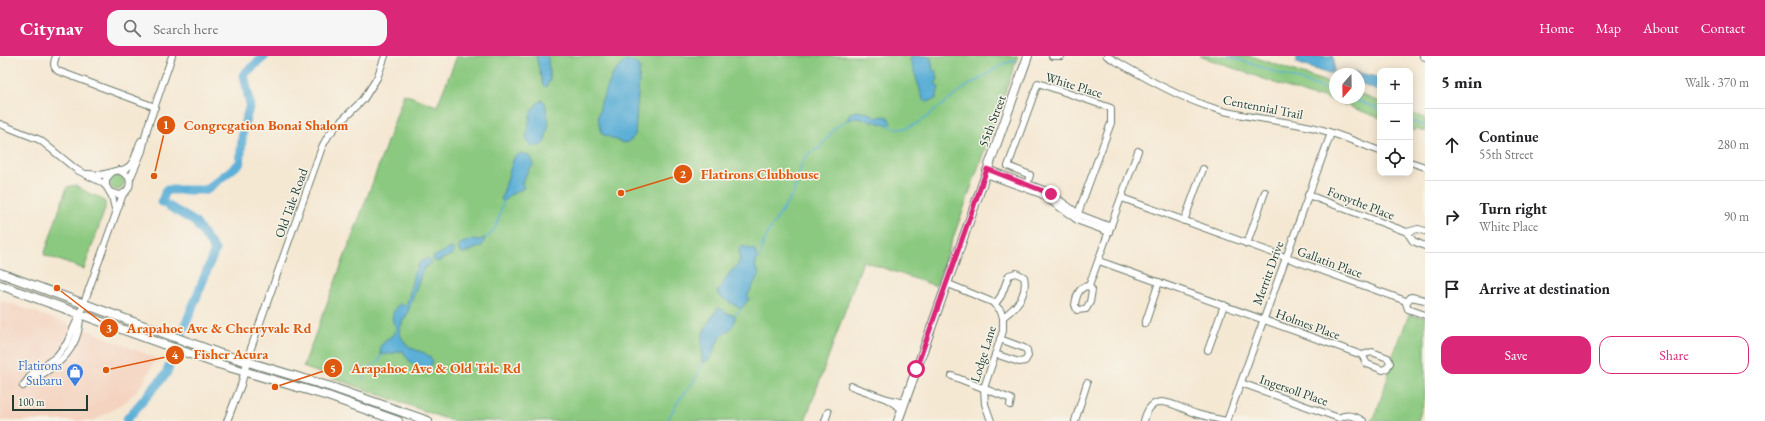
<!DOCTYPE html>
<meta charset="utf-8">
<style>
:root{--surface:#fff;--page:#f6f6f6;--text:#202124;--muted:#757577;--line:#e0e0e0;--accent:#db2777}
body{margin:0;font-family:"EB Garamond",serif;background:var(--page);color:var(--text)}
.controls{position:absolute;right:12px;top:12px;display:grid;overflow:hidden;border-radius:8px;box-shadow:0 2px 10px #0003}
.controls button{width:36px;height:36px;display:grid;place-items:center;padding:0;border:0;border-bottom:1px solid var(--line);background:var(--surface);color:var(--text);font:20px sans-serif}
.compass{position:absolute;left:1329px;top:12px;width:36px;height:36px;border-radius:50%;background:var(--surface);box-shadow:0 2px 10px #0003;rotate:200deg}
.scale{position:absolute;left:12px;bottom:10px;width:76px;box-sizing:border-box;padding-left:4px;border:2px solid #1f3d34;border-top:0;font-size:11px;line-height:14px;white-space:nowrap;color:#1f3d34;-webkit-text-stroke:3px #f7f3e8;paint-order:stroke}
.stop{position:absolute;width:12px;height:12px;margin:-9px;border:3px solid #db2777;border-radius:50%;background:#fff}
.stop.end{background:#db2777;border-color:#fff;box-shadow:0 1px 4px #0008}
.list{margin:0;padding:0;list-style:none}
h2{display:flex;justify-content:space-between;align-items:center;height:52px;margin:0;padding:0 16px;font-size:17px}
h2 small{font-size:13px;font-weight:400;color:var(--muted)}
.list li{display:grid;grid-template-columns:26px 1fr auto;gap:12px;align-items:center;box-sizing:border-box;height:72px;padding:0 16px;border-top:1px solid var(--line)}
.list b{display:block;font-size:15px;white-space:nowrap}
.list p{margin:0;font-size:13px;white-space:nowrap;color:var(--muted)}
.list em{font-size:13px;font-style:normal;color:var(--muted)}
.actions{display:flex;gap:8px;padding:12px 16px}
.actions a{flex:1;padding:9px 0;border:1px solid var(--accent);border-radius:12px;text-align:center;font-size:14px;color:var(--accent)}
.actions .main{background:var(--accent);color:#fff}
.icon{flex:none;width:22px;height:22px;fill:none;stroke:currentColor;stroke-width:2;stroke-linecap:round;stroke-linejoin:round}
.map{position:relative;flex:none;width:1425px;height:365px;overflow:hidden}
header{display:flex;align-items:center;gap:24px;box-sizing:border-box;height:56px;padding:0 20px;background:var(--accent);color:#fff}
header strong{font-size:19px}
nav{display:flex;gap:22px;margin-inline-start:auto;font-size:14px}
.search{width:280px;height:36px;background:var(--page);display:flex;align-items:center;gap:10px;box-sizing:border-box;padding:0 14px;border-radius:12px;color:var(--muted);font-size:15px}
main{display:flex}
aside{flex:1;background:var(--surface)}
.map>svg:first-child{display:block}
.built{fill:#f4d3c0}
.green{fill:#8bc980;stroke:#55835a}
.water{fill:#5bafd7;stroke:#3d7686}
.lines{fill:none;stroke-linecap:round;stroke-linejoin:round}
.stream{stroke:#5bafd7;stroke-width:1.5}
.river{stroke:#5bafd7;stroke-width:9}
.minor-casing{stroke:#6a796c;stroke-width:8}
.major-casing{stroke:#6a796c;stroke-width:10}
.minor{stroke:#fff;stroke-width:6}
.major{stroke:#fff;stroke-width:8}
.route{stroke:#db2777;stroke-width:5}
.labels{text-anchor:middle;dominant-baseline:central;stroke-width:3;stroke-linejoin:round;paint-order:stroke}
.street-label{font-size:13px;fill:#1f3d34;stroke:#f7f3e8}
.shop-label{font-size:13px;fill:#366cbe;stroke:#f7f3e8;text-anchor:end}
.leader{fill:none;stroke:#de580e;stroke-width:1.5}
.callout-dot{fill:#de580e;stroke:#f7f3e8;stroke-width:1.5}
.mark-label{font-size:12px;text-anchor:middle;font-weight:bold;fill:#fff}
.callout-label{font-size:14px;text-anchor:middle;font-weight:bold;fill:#de580e;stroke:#f7f3e8;stroke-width:3;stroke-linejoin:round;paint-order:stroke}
</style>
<header>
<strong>Citynav</strong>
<div class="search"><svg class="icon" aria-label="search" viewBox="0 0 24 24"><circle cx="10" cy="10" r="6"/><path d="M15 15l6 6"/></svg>Search here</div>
<nav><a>Home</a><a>Map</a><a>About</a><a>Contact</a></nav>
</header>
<main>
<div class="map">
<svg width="1425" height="365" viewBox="0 0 1425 365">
<rect width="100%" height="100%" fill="#f7f3e8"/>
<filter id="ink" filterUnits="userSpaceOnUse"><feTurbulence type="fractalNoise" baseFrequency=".025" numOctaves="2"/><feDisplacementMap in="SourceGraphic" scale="8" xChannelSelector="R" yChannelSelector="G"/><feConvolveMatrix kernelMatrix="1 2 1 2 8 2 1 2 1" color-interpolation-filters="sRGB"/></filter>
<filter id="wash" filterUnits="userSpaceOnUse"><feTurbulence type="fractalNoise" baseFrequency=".012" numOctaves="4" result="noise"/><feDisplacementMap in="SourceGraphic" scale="16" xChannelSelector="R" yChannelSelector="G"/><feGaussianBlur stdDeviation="0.9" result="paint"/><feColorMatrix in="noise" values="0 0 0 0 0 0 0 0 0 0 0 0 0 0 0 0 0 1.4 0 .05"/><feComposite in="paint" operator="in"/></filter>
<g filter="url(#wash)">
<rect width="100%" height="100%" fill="#f5e8d3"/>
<polygon class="built" points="0,244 87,274 158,303 153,308 143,328 126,346 93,365 0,365"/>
<g class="green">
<polygon points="457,0 1018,0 936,230 863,205 805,365 452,365 303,311 372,128 404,38 437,50"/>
<polygon points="1200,0 1251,0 1326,26 1335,29 1335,42 1359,42 1359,38 1380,46 1380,62 1321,40 1314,41"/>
<polygon points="1410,57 1425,62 1425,76 1417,73 1415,75 1410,73"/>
<circle cx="117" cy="127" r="7"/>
<polygon points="75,129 92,139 100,141 105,146 105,153 84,213 44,199 67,131"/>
<polygon points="1409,259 1425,261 1425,342 1418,365 1370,365 1375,360 1388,321 1387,314"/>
</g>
<g class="water">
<polygon points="536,0 547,0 548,3 550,24 546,31 543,29"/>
<polygon points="911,0 927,0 931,2 933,15 936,15 938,23 935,28 939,31 936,43 927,46 923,43 910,3"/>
<polygon points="1297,0 1332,0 1334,4 1334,15 1329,18 1297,7"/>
<polygon points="625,5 632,5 640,10 635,79 629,86 623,87 602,78 598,62 601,46 613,18"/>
<polygon points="1355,16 1377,21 1380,23 1380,36 1359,27 1359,18 1351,18"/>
<path d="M542 44 545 46 549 68 544 88 540 90H532L526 83C529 69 528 52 542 44Z"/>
<polygon points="857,55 872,58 876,62 884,60 888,61 891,67 889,69 857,62 847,64 850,57"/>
<polygon points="522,97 531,101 534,109 529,113 522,127 524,132 510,139 504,145 501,144 514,101"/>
<polygon points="485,182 482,190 464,197 460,196 458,193 460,188 473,183 479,184"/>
<polygon points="742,190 755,194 757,203 755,210 759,218 748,239 749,243 741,253 719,240 717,237 730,216 737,210 740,203 739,194"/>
<polygon points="451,192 454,194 453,198 437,206 433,204 433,201"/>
<path d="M428 202 431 207 423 213 406 261 404 262 399 275C407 300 424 290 433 305 426 324 408 307 403 295 395 296 389 299 381 299L380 290 395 277 396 271C389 261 393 257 399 247L402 250 407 248 414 217 420 206Z"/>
<path d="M718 252 724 254 725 257 735 259C736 271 728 274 720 282 713 291 715 304 702 307V280L707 269Z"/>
</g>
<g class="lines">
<g class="stream">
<polyline points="1228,0 1335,36"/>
<polyline points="1350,42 1380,53"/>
<polyline points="1410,65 1425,70"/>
<polyline points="889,69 898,73 907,72 920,66 967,30 980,23 1003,8 1016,4"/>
<path d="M485 182C498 176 499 157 504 145"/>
<polyline points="757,203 760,201 763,187 769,175 793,138 803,104 810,96 820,92 834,73 847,64"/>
<polyline points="735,259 741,253"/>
<polyline points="363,323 368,313 379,305 381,299"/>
<polyline points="123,365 127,363 127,365"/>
<polyline points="667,365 679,344 695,324 702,307"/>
</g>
<polyline class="river" points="127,363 166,318 215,194 195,166 162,146 166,134 206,134 240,107 243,72 250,49 244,18 265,0"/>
</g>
</g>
<g filter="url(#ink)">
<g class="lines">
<g class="minor-casing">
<g id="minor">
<path d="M56 0C54 6 52 10 58 15L155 51"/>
<polyline points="1052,0 1061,0"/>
<path d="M1107 0C1142 20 1177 41 1216 53 1247 62 1279 64 1311 71 1334 76 1358 87 1380 95"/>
<polyline points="1423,0 1425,1"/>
<polyline points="0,68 40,84 77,114 101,126 106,130"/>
<polyline points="1410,106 1425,111"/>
<polyline points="987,113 1047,135 1080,159 1111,171"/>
<polyline points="88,118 101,119 109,117"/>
<polyline points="986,118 1041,138 1079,165 1109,176"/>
<polyline points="130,123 142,95 147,73 172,0"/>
<polyline points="1026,132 1030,119 1008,110 1038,27 1111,52 1111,67 1076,163"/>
<path d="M110 136 120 139C129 136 132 128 128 120L119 114"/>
<polyline points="1308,139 1407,176 1413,185 1425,190"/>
<polyline points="1122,142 1406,245"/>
<path d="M116 157 112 140 106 130V123L112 116C116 114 121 115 125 113 136 108 136 94 141 85"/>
<polyline points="1184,165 1203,113"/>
<polyline points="1407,176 1418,173 1425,175"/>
<polyline points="1247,188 1265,136"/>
<polyline points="1099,205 1362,299 1367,308 1383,314 1387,312 1390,307 1388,302 1372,296 1362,299"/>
<polyline points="946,227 992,246 1000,254 1003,261 1003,275 984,332 985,348 991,365"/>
<path d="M1089 230C1079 230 1076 241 1075 249L1077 254 1086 253 1090 246 1092 234 1089 230 1138 95"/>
<polyline points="1425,244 1411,241 1406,247 1408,253 1425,259"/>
<path d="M995 248 1001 240 1009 219 1016 217 1024 221C1028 238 1016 252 1003 261"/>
<polyline points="1145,268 1159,226"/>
<polyline points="1208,294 1224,249"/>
<polyline points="995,298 1019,306 1025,305 1028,300 1027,294 1024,292 1000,283"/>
<polyline points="952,320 1011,343 1010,349"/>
<polyline points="1241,327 1339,362"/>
<path d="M24 329C53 313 80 297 80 259"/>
<polyline points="23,330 32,318 56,301 67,287 80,258 123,138"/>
<polyline points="851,330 887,343 905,347"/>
<polyline points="887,343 902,353"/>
<path d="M1339 362C1347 357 1355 360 1363 365"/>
<polyline points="227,365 241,329 250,295 322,91 328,80 339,67 363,44 377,22 385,0"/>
<polyline points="825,365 828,356"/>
<polyline points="1075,365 1087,327"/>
<path d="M1144 365C1152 331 1177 352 1197 358 1207 361 1217 363 1227 365"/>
<polyline points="1227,365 1331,77"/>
</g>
</g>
<g class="major-casing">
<g id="major">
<polyline points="0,217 218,297 331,331 428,365"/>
<polyline points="0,229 215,307 328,340 398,365"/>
<polyline points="898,365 1028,0"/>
</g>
</g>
<use href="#minor" class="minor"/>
<use href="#major" class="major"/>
</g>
</g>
<g class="lines" filter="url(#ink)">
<polyline class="route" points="916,313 987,113 1051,138"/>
</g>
<defs>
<g id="shop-pin" transform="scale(0.9)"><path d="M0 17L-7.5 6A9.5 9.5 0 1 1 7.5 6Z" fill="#3f7fe0" stroke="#f7f3e8"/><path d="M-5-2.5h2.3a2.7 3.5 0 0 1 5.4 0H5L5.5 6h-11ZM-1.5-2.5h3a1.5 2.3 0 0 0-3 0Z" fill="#fff"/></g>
</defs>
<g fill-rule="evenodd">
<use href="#shop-pin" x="75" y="316"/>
</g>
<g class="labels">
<g class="street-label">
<text transform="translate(1074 29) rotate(17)">White Place</text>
<text transform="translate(1263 51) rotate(11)">Centennial Trail</text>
<text transform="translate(992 65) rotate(-69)">55th Street</text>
<text transform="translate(291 147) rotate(-70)">Old Tale Road</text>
<text transform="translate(1361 147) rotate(21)">Forsythe Place</text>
<text transform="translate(1330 206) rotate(20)">Gallatin Place</text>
<text transform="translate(1268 217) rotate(-70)">Merritt Drive</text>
<text transform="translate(1308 268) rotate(20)">Holmes Place</text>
<text transform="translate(983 298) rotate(-73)">Lodge Lane</text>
<text transform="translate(1294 334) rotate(19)">Ingersoll Place</text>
</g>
<g class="shop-label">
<text x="62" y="309">Flatirons<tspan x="62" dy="15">Subaru</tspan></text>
</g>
</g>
<path class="leader" d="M154 120L166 69M621 137L683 118M57 232L109 272M106 314L175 299M275 331L333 312"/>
<g class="callout-dot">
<circle cx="154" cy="120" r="4"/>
<circle cx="621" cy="137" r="4"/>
<circle cx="57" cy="232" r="4"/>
<circle cx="106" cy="314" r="4"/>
<circle cx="275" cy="331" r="4"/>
<circle cx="166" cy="69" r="10"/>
<circle cx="683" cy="118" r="10"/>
<circle cx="109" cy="272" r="10"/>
<circle cx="175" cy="299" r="10"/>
<circle cx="333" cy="312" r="10"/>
</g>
<g class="mark-label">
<text x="166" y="73">1</text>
<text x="683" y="122">2</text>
<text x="109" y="276">3</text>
<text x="175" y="303">4</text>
<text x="333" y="317">5</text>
</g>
<g class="callout-label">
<text x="266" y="74">Congregation Bonai Shalom</text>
<text x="760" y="123">Flatirons Clubhouse</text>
<text x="219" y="277">Arapahoe Ave &amp; Cherryvale Rd</text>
<text x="231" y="303">Fisher Acura</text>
<text x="436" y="317">Arapahoe Ave &amp; Old Tale Rd</text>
</g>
</svg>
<div class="controls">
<button>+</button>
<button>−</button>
<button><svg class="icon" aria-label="locate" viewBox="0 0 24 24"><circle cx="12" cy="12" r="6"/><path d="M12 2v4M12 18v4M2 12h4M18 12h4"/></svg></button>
</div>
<svg class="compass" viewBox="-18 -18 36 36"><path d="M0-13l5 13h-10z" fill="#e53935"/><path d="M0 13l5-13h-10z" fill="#757577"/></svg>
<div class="scale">100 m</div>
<div class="stop" style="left:916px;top:313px"></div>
<div class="stop end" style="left:1051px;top:138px"></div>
</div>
<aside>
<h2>5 min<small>Walk · 370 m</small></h2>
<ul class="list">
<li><svg class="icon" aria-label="ahead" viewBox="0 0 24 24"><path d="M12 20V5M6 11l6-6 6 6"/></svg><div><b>Continue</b><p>55th Street</p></div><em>280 m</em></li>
<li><svg class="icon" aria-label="right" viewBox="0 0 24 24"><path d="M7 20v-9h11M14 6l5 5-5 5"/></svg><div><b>Turn right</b><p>White Place</p></div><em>90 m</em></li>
<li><svg class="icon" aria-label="arrive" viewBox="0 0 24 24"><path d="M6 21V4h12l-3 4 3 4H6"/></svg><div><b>Arrive at destination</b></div></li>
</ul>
<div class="actions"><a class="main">Save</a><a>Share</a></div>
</aside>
</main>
